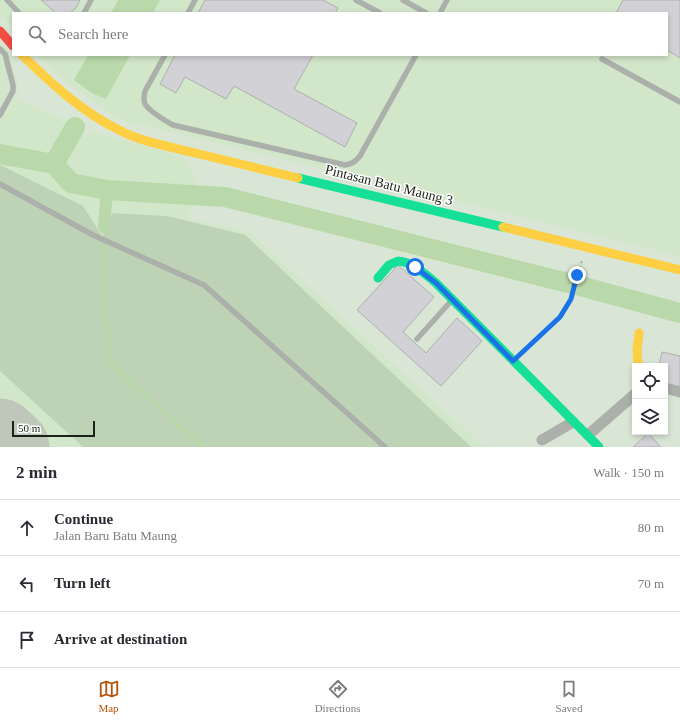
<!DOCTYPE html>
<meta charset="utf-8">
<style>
:root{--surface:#fff;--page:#f2f2f3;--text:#2b2b33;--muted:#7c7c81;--line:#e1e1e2;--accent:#b45309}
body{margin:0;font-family:"Times New Roman",serif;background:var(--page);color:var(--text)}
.controls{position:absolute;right:12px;bottom:12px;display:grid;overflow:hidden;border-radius:0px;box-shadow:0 2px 6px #0003}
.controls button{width:36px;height:36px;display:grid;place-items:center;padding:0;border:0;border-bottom:1px solid var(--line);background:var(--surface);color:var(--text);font:20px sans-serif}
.scale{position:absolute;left:12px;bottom:10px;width:83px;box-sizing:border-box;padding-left:4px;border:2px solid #1a2216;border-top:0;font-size:11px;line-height:14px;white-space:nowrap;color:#1a2216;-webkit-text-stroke:3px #fff;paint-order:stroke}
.stop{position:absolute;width:12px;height:12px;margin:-9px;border:3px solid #1a73e8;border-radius:50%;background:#fff}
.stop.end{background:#1a73e8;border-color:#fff;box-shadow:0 1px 4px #0008}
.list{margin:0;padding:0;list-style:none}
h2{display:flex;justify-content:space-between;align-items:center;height:52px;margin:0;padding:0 16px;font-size:17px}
h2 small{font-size:13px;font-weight:400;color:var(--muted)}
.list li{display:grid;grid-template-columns:26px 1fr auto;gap:12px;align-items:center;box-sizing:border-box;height:56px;padding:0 16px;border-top:1px solid var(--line)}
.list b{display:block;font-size:15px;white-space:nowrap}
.list p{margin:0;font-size:13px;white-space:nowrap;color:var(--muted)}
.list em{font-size:13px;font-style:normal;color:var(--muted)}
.icon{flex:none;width:22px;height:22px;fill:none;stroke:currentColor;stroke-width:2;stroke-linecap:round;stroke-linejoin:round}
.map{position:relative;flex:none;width:680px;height:447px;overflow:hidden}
.search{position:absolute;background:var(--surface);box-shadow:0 2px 6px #0003;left:12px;right:12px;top:12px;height:44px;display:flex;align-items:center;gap:10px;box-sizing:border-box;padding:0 14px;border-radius:0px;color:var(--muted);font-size:15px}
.sheet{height:220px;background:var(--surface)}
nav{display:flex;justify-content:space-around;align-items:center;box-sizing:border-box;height:56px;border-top:1px solid var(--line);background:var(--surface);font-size:11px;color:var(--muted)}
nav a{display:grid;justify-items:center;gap:2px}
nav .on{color:var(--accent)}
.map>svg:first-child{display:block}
.built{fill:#d2e6c9}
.green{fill:#bed3b6}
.water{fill:#b9d9aa}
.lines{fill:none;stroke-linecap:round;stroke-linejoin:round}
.stream{stroke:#b9d9aa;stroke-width:3.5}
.canal{stroke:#b9d9aa;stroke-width:12}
.river{stroke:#b9d9aa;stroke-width:20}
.runway{stroke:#bec7ba;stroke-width:75}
.building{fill:#d2d2d6;stroke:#adb0ae}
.path{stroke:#a6aca3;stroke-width:2;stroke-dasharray:2 3;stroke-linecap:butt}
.lane{stroke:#acb0aa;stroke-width:5.5}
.street{stroke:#acb0aa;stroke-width:11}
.fast{stroke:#16e098;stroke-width:9}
.slow{stroke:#ffcf43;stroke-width:9}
.jam{stroke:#f24e42;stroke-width:9}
.route{stroke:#1a73e8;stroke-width:5}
.labels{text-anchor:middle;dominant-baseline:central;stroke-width:3;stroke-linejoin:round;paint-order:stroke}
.street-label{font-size:14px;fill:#1a2216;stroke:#fff}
</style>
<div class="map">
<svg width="680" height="447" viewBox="0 0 680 447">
<rect width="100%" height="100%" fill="#dae6d5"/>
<g class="built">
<polygon points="0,0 680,0 680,256 118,119 59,77 38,55 667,55 667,13 13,13 13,28 0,14"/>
<polygon points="0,43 9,52 19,89 15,97 63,120 82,124 85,137 89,131 164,151 185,159 196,178 197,198 187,218 250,233 484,447 0,447"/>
</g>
<polygon class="green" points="0,165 83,206 103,237 104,227 109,221 112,213 167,216 245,235 471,447 83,447 0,371"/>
<g class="water">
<polygon points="118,0 160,0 153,13 111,13"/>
<polygon points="88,55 130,55 106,99 92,93 74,80"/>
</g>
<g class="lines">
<polyline class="stream" points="103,245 108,361 203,447"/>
<polyline class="canal" points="104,227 107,190"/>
<g class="river">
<polyline points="0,154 54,164 71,183 107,190 225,197 584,287 680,313"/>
<polyline points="54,164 75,127"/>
</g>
<polyline class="runway" points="0,436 12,447"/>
</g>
<g class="building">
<polygon points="41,0 80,0 76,8 70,13 56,13"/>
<polygon points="205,0 323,0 338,8 335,13 198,13"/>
<polygon points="623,0 680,0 680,58 667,50 667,13 616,13"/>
<polygon points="175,55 313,55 294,89 357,123 345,147 234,86 226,99 185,77 176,93 160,84"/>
<polygon points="398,265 434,297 403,332 426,353 457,318 482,341 441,386 357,310"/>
<polygon points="662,352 680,356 680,388 665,384 665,366 659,366"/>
<polygon points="648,433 661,447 633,447"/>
</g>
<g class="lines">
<polyline class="path" points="522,352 560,317 571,299 582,260"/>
<g class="lane">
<polyline points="7,0 19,13"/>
<polyline points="356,0 380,13"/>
<polyline points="403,0 426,13"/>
<polyline points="84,13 91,0"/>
<polyline points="188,13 195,0"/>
<polyline points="440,13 447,0"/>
<polyline points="0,49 5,54 13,85 13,91 0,115"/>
<path d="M165 55 145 91C144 96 143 100 145 104 149 111 166 121 173 125L345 165C352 164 355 162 360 156L416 55"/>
<polyline points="602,59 680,102"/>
<polyline points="0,184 93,235 204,285 385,447"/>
<polyline points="417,339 452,300"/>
</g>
<g class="street">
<polyline points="665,388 680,392"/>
<polyline points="588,435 635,394"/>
<polyline points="542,440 573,422"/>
</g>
<g class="fast">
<polyline points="298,178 503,227"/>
<path d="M378 278 389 265 398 261C413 262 425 274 436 283L599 447"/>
</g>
<g class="slow">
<path d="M22 55C52 84 83 113 121 131 142 142 168 146 191 152 227 161 262 169 298 178"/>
<polyline points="503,227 680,270"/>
<polyline points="638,366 637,350 639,333"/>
</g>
<polyline class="jam" points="0,31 13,46"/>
</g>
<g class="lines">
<polyline class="route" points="415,267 436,283 513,361 560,317 571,299 577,275"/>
</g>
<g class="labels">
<g class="street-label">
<text transform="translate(389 185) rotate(14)">Pintasan Batu Maung 3</text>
</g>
</g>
</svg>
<div class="controls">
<button><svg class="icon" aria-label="locate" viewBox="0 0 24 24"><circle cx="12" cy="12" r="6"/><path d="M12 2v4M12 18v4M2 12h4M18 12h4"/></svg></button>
<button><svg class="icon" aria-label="layers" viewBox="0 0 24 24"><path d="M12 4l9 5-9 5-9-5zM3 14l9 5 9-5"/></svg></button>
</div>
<div class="scale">50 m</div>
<div class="stop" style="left:415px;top:267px"></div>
<div class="stop end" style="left:577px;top:275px"></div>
<div class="search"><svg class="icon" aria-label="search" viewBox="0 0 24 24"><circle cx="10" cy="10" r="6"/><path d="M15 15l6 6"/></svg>Search here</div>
</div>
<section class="sheet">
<h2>2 min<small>Walk · 150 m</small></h2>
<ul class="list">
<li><svg class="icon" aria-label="ahead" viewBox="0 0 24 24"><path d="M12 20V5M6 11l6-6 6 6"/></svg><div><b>Continue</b><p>Jalan Baru Batu Maung</p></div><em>80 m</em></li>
<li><svg class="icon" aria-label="left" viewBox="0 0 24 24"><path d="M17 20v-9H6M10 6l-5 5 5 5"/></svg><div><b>Turn left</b></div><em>70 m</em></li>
<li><svg class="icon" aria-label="arrive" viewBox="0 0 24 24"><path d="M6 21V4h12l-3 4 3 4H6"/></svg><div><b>Arrive at destination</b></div></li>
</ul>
</section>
<nav>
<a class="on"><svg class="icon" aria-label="map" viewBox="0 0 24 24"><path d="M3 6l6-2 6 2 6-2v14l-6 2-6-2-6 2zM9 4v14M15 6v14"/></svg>Map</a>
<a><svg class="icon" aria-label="directions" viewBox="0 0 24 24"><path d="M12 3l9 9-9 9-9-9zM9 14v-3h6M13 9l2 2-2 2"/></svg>Directions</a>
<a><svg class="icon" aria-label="saved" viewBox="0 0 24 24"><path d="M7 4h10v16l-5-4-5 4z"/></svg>Saved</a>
</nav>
